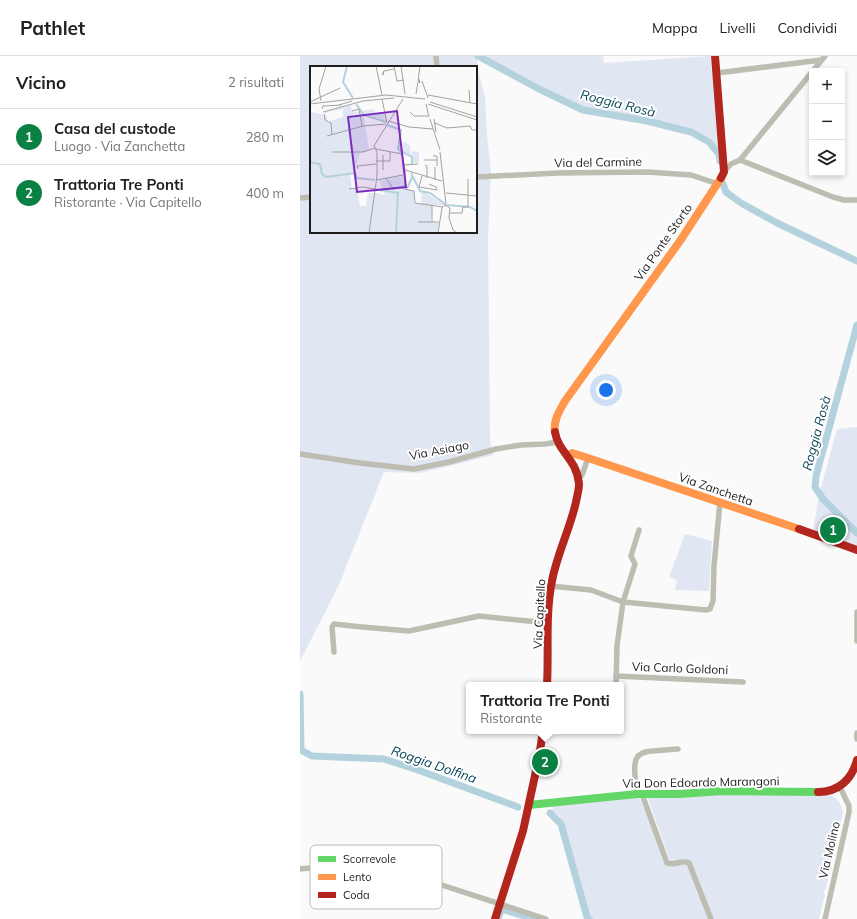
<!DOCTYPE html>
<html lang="it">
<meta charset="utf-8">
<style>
:root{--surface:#fff;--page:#f6f6f6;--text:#202124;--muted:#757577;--line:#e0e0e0;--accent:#0b8043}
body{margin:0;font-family:Mulish,sans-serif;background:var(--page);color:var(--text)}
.controls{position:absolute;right:12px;top:12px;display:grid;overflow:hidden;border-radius:4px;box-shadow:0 2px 6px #0003}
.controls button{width:36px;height:36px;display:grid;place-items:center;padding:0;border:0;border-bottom:1px solid var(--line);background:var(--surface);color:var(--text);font:20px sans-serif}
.you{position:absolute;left:306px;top:334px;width:14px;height:14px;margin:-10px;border:3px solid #fff;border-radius:50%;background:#1a73e8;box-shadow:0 0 0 6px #1a73e833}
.badge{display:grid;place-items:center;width:26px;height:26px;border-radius:50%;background:var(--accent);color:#fff;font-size:13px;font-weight:700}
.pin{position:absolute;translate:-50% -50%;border:2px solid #fff;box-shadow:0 1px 4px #0006}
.popup{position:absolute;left:166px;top:626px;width:158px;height:52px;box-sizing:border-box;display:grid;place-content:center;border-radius:4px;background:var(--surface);filter:drop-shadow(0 1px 3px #0005);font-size:13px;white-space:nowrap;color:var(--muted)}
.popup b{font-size:15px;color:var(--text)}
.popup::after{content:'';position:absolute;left:50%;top:100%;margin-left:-8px;border:8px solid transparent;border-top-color:var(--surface)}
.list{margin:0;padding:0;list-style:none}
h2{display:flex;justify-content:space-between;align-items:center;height:52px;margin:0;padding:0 16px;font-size:17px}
h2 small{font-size:13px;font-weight:400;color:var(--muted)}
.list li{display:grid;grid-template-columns:26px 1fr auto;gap:12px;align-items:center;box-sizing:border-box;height:56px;padding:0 16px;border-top:1px solid var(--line)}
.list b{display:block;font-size:15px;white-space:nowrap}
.list p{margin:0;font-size:13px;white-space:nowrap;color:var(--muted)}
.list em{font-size:13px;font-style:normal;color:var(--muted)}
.icon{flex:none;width:22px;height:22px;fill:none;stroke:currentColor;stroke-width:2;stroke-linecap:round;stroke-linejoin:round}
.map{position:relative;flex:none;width:557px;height:863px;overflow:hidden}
header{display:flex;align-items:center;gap:24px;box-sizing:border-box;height:56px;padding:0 20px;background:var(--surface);border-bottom:1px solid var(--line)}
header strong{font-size:19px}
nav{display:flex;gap:22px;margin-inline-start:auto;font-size:14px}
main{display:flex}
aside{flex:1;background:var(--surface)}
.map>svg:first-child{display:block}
.green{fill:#e0e6f2;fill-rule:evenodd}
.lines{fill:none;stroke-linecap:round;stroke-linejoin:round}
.canal{stroke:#b4d1de;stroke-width:7}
.street{stroke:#bdbdb2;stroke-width:5.5}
.fast{stroke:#63d668;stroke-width:8}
.slow{stroke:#ff974d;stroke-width:8}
.jam{stroke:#b3261e;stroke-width:8}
.labels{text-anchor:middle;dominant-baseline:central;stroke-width:4;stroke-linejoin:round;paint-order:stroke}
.street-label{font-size:12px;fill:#1e1e1f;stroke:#fff}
.water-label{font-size:13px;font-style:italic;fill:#084457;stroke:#fff}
.inset-river{fill:none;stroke:#b4d1de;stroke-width:2}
.inset-road{fill:none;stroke:#a2a2a3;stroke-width:1}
.view{fill:#7b2cbf;fill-opacity:0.15;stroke:#7b2cbf;stroke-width:2}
.inset-edge{fill:none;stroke:#1e1e1f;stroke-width:2}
.key{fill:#fff;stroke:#bcbcbc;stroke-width:1}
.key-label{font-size:11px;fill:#1e1e1f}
</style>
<header>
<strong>Pathlet</strong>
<nav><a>Mappa</a><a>Livelli</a><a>Condividi</a></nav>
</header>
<main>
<aside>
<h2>Vicino<small>2 risultati</small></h2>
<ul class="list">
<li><span class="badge">1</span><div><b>Casa del custode</b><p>Luogo · Via Zanchetta</p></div><em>280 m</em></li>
<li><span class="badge">2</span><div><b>Trattoria Tre Ponti</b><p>Ristorante · Via Capitello</p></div><em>400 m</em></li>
</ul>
</aside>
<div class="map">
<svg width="557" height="863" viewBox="0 0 557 863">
<rect width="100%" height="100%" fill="#fafafb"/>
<g class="green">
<path d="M0 0H303L304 7 410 0 422 94 415 99 407 87 392 79 355 69 284 56 271 52 177 2 178 14 185 42 187 79 191 114 188 181 190 386 193 399 158 408 120 417 84 416 38 531 0 605ZM11 11H176V176H11Z"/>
<polygon points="557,371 557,490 513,475 519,439 537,373"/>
<polygon points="385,478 412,485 409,535 375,534 377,524 369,521"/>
<path d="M521 737C533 739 541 743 543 757L526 833 524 834 523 836 525 838 519 863H291L285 857 260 761 255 757 251 756 255 747 338 741C345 747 359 795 364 807L370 805 347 740Z"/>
</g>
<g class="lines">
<g class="canal">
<polyline points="178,0 241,34 283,54 347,65 391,76 409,86 419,98 420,105"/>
<polyline points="423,128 426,136 441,147 477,167 557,205"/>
<polyline points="557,269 516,420 515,431 523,443 557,477"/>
<polyline points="0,638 1,694 12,700 84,703 118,714 218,751"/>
<polyline points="250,757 261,768 287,861 289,863"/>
<polyline points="199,860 201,853 235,863"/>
</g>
<g class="street">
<polyline points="136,0 137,11"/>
<polyline points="417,17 521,4"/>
<polyline points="440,104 533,141 544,144 557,144"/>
<polyline points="424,116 431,108 440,104 525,0"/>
<polyline points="176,121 258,117 348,116 391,119 418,128"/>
<polyline points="0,142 11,141"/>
<polyline points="0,398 60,407 114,413 149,406 196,393 221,389 245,388 258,386"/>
<polyline points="278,421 282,419 288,402"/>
<polyline points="250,530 291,534 323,546 406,554 410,553 413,545 414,510 420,446"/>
<polyline points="557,556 557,585"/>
<polyline points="34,596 32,571 34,568 62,571 109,575 179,560 248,567"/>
<polyline points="316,620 443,626"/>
<polyline points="316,629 317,590 323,546 335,508 331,500 339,474"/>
<polyline points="557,677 557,683"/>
<path d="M337 738C331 692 334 696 378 693"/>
<path d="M342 738 367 807C375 810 382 803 389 807L411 863"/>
<polyline points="0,813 38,809 73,812 108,818 246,863"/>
<polyline points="525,863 549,756 549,750 540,731"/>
</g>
<polyline class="fast" points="229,749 337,738 379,738 423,735 518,736"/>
<g class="slow">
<path d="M255 376C253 364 260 354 265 345L380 185 421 122"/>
<polyline points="268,399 272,397 288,402 499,473"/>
</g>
<g class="jam">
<polyline points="415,0 424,116 421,122"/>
<polyline points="499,473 557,494"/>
<path d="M247 629C249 594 245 559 252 525 257 498 270 473 276 446 277 440 279 434 279 428 277 403 258 396 255 376"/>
<path d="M518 736C539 736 552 723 557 704"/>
<polyline points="195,863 223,775 239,701 243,675"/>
</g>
</g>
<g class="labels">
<g class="street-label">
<text transform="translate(298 106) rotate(-1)">Via del Carmine</text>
<text transform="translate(363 186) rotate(-55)">Via Ponte Storto</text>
<text transform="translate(139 394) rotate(-11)">Via Asiago</text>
<text transform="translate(416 433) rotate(19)">Via Zanchetta</text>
<text transform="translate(239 558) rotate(-87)">Via Capitello</text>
<text transform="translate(380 612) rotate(2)">Via Carlo Goldoni</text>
<text transform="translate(401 726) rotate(-1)">Via Don Edoardo Marangoni</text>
<text transform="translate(529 794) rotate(-77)">Via Molino</text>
</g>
<g class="water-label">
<text transform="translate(318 47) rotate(14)">Roggia Rosà</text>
<text transform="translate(516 377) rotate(-75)">Roggia Rosà</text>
<text transform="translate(134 708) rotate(19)">Roggia Dolfina</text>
</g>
</g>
<g transform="translate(10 10)">
<rect width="167" height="167" fill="#fafafb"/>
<path d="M41 39 42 45 46 46 64 43 65 48 74 47 76 55 54 50 59 84 50 87 44 107 40 108 42 123H47L50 140H56L58 127H69L75 130 69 114 93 110V123L104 125V137L111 138 112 125 135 139H122L121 156 129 157 127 166 0 167V46L12 48 14 54V49H17V55H20L33 51V43L17 46 16 48 14 46ZM96 76 100 80 101 91 88 87 89 78ZM102 85 109 86V97H102Z" fill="#e0e6f2"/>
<path class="inset-river" d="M37 0 33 16 43 32M46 38 54 49 76 56M77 59 91 64 88 83 102 91V98M0 96 10 98 12 108 16 111 45 107 47 112 65 114M101 107 110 125 120 127 135 138M97 123 102 111M70 124 89 127M137 139 160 141 167 145M86 167 88 126"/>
<path class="inset-road" d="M66 0 72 29M84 0 87 15 94 14M91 0 95 28M74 5 73 9V6L74 5 84 3M109 13 110 17 108 15 110 0M112 15 118 32M159 24 160 37M106 28 108 16M118 29 167 38M72 33 77 57M11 35 9 23 16 0M0 36 30 22M120 36 167 51M0 38 76 29 115 33M116 38 119 51M118 38 167 54M29 39 42 35M12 43 13 40 31 39M42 45 49 43 52 60M13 46 53 35 84 32M100 46 104 50H118M14 48 15 54 21 57 22 69M120 53 130 84M124 53 126 66M78 55 99 61 123 63M125 57 137 62 160 60 162 64H167M17 70 53 60 76 58M66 83 92 88 95 104M22 86H53L65 82M123 90H127V100M114 94H127M66 95H80V86M94 99 108 98M115 99 117 100V112M48 103 47 100 66 98M73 104V89M95 104 132 115M95 105 94 123 104 125 105 137 133 141M112 110 109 121 127 124 126 121 119 118M76 112 84 124M66 114 93 109M125 114V101M39 123 53 121 71 124M136 127 167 130M135 139 140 142 139 152 143 164 147 167M139 147H152L153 141H158V113M108 156H129M122 156V139M59 167 67 110V86L64 80 93 33M128 167 132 142 136 138 130 86"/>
<path class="view" d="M87 45 96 121 47 126 38 51Z"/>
<rect width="167" height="167" class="inset-edge"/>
</g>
<rect x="10" y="789" width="132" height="64" rx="6" class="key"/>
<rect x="18" y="800" width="18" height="6" fill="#63d668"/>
<rect x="18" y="818" width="18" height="6" fill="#ff974d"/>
<rect x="18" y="836" width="18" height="6" fill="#b3261e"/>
<g class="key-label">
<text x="43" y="807">Scorrevole</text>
<text x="43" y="825">Lento</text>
<text x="43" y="843">Coda</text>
</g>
</svg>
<div class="controls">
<button>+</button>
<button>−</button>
<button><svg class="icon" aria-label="layers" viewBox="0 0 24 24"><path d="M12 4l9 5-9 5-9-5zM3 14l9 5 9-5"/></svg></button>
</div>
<div class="you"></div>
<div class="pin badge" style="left:533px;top:474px">1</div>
<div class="pin badge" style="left:245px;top:706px">2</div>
<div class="popup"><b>Trattoria Tre Ponti</b>Ristorante</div>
</div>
</main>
